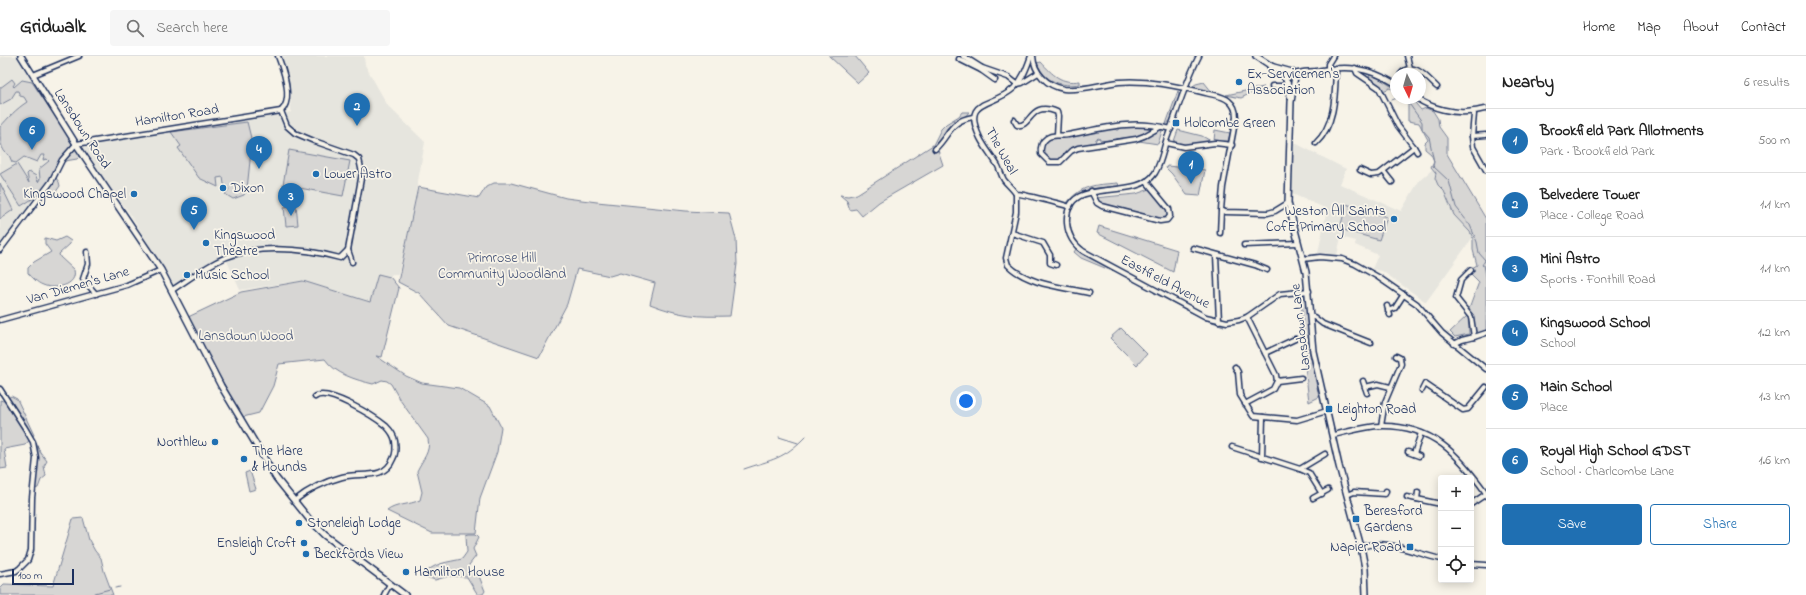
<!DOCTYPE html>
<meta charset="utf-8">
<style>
:root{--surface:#fff;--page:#f6f6f6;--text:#222;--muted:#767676;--line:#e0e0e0;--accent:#1f6fb2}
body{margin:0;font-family:"Indie Flower",sans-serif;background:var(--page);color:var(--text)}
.controls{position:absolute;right:12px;bottom:12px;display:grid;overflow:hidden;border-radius:4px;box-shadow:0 2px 10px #0003}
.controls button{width:36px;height:36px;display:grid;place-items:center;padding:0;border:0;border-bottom:1px solid var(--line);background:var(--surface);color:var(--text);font:20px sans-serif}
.compass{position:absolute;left:1390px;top:12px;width:36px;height:36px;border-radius:50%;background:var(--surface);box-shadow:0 2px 10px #0003;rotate:175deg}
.scale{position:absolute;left:12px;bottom:10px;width:62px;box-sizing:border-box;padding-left:4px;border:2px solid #1b2f5e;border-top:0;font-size:11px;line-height:14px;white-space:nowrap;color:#1b2f5e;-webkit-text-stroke:3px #f7f3e8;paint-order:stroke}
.you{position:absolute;left:966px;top:345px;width:14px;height:14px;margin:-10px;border:3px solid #fff;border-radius:50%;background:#1a73e8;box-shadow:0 0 0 6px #1a73e833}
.badge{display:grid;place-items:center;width:26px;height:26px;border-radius:50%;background:var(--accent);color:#fff;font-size:13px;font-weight:700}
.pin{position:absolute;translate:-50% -33px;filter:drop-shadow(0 1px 2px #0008)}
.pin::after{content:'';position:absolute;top:21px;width:14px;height:12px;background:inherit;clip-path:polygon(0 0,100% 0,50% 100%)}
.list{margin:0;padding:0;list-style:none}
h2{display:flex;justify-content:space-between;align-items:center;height:52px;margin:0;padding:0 16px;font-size:17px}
h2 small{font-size:13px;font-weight:400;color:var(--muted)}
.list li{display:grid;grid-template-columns:26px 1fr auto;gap:12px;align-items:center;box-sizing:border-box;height:64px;padding:0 16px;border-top:1px solid var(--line)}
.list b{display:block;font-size:15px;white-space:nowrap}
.list p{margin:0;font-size:13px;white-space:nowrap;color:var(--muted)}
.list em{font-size:13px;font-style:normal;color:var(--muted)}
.actions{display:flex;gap:8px;padding:12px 16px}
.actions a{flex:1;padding:9px 0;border:1px solid var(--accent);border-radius:4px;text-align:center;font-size:14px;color:var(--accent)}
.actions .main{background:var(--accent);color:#fff}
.icon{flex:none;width:22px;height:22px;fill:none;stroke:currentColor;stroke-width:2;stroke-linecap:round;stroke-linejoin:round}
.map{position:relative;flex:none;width:1486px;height:539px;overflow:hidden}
header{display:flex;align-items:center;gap:24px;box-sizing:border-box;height:56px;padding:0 20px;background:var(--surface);border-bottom:1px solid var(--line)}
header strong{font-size:19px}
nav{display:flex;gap:22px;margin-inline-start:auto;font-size:14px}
.search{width:280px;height:36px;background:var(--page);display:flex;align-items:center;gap:10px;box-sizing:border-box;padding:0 14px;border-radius:4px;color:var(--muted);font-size:15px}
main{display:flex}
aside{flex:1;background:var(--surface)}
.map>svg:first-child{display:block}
.built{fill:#e6e5de}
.green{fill:#d7d6d4;stroke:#798299}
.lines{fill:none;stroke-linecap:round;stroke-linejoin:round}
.stream{stroke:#727c95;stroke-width:1}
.minor-casing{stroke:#1b2f5e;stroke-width:7}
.tertiary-casing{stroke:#1b2f5e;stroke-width:8}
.minor{stroke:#f7f3e8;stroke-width:4}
.tertiary{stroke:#f7f3e8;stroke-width:5}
.poi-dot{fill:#1f6fb2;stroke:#f7f3e8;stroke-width:1.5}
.labels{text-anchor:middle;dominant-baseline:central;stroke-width:3.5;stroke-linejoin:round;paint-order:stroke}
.poi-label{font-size:14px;fill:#1b2f5e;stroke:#f7f3e8;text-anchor:start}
.street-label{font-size:14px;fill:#1b2f5e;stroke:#f7f3e8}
.park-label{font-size:14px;fill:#415076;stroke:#f7f3e8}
</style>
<header>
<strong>Gridwalk</strong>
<div class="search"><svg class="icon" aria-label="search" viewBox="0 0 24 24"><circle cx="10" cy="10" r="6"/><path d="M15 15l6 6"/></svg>Search here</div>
<nav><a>Home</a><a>Map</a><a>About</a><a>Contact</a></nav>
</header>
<main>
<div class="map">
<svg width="1486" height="539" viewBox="0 0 1486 539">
<rect width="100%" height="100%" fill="#f7f3e8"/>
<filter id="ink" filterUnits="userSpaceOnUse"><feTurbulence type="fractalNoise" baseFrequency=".025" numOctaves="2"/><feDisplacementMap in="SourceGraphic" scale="8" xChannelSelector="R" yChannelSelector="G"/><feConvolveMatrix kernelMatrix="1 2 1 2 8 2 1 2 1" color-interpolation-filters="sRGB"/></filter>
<g filter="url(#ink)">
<g class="built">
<polygon points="7,0 16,0 71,87 57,101 49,123 23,160 0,190 0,1"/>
<polygon points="281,0 364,0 365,9 388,50 425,86 410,170 398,219 392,218 372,246 302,225 240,234 224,198 174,229 128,155 114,138 82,89 291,56 289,21"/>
<polygon points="1293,86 1346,113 1340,128 1401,155 1419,125 1434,112 1473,181 1426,246 1382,215 1372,213 1378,199 1355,189 1356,185 1341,181 1337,199 1318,197 1327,153 1290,137"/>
</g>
<g class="green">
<polygon points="829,0 855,0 869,17 858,27"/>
<path d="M1041 6C1053 19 1061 28 1080 25V28C1061 31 1045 26 1037 7Z"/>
<polygon points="1372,18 1396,33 1396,35 1390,32 1383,35 1371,24 1369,20"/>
<path d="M12 23 15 27 13 30 14 31 22 24 32 26 81 99 77 103 59 106 56 111V122L59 126 60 130 55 137 48 133 42 138 38 137 32 132 37 140 21 150 0 118 17 108 29 127 27 118 29 116 36 120 38 126 40 123 39 113 49 105 47 103 43 104 45 99H41L37 106 24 101 16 107 12 106 9 99C0 95 0 82 0 71 8 62 16 53 27 46L24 41 20 40 18 35H16L11 43 0 49V32Z"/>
<polygon points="1204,26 1212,36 1191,31 1196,28"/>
<polygon points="1264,31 1241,42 1226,39"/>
<path d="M1178 35C1182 44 1174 64 1166 68Z"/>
<polygon points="1400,42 1411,42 1421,54 1426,52 1433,55 1438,63 1439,71 1447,82 1447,98 1486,163 1486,203 1482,209 1484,209 1486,221 1486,274 1477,278 1475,276 1469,253 1479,226 1471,218 1474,215 1472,212 1477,209 1473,194 1473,182 1470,176 1454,159 1444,135 1438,129 1435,122 1436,117 1431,111 1434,105 1431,98 1425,93 1425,87 1428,84 1419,67 1408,65 1408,47"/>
<polygon points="962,56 969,56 964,62 947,72 938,88 938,94 943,109 879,146 862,160 856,153 850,154 847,145 840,139 848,140 857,138 933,89 941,73 946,68 959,60"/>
<polygon points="247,66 252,86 247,133 244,139 233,143 225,138 229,133 224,128 223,121 217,122 218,131 199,122 178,92 181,90 171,76"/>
<polygon points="1131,69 1155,72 1140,80 1101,85 1099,82 1096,83 1095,87 1077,91 1058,105 1051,105 1042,98 1042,89 1050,81 1067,81 1115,71 1116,74 1119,74 1120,71"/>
<polygon points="1160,74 1162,75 1158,88 1139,85 1149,81"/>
<polygon points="1178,74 1202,80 1211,85 1189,89 1173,88"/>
<polygon points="1215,74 1230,77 1228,85 1214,85"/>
<polygon points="289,94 350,105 343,140 283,129"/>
<polygon points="1167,110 1205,114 1200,140 1187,139 1172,118 1166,112"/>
<polygon points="0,127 13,154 0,163"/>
<path d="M494 127H511L566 142 597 146 686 155 729 157 736 183 737 208 730 260C697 261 681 260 650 248L655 227 620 217 610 220 577 213 567 248 539 301 449 270 419 237 398 226 418 131 479 142 486 131Z"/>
<path d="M1118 127 1119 130C1100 132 1083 131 1071 147L1066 148C1082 128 1095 129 1118 127Z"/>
<polygon points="1150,133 1167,154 1168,158 1165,162 1162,163 1101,147 1095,142 1136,138"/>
<polygon points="1346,148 1387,161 1379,184 1340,173"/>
<polygon points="296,149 298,169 286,170 284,151"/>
<polygon points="1099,170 1177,194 1173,216 1097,177"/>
<path d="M65 181 71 185 70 188 59 198 60 201 74 214C78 230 54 234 43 229 37 227 32 221 28 217V212L34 206 51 196 45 188V182L56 185Z"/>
<polygon points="1076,193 1084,199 1113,214 1112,215 1081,202 1074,196"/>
<path d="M378 218 390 221 399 232 382 301 376 300 406 320 422 327 459 332 490 350 501 371 497 396 480 442 476 477H432L387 455C395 448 410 449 420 444L422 436 417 415C422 404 431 396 428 383L400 344 391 328 387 325 382 324 373 328C356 324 335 318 325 303L279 308 273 330 259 357 243 361 186 262 241 236 303 225 370 246Z"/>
<polygon points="1154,236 1205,262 1224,270 1206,264 1154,237"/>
<polygon points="1302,238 1306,244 1309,292 1319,341 1309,346 1304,300 1308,299 1304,281 1301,242"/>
<polygon points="1468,259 1469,278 1455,281 1450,276"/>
<polygon points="1121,272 1147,298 1137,309 1110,282"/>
<polygon points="11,340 17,343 34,379 25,389 4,393 7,412 0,413 0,344 3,345"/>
<polygon points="34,382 40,396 47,405 44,410 46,420 41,424 38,432 34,433 36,394"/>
<polygon points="250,415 256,433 249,435 245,417"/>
<polygon points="83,462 89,484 95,495 101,502 104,515 113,539 0,539 0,532 4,528 53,530 73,463"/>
<path d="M469 478H476L479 481 473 493 476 500 469 509 468 514 479 520 485 535 483 538 478 539 467 521 449 520 435 524 424 520C430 507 450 506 462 503L467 496 466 479Z"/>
</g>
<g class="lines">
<g class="stream">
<polyline points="1359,21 1364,24"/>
<polyline points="1399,42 1410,49 1422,66 1422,73 1429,81 1434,106 1433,110 1449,125 1456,151 1470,169 1477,186 1479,197 1485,204 1486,213"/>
<polyline points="1387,46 1397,42"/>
<polyline points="779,381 798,387"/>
<path d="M744 413C773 403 783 404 806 380"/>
<polyline points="115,532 120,531"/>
<polyline points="95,537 110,533"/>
</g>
<g class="minor-casing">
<g id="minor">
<path d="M278 0C283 13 294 44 281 55"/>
<polyline points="963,0 982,12 1008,21 1017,28"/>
<path d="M1031 0C1027 11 1023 23 1014 32 992 52 961 42 980 82 985 92 992 100 998 110 1000 114 1001 119 1004 124 1008 129 1013 133 1016 138 1020 137 1065 149 1070 151"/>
<path d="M1033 0C1034 17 1047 30 1064 33 1081 35 1101 28 1119 26 1149 24 1177 30 1206 37 1213 39 1224 40 1229 45 1234 49 1236 55 1236 61L1223 131 1221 154 1225 156 1268 157 1275 155 1288 147"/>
<path d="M1199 0C1185 27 1177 56 1166 85 1163 95 1161 107 1155 117 1135 148 1064 116 1067 167 1068 179 1073 188 1083 195L1206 261 1227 266 1239 264 1247 261 1280 238 1309 235"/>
<polyline points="1407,0 1410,12"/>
<polyline points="959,3 981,14 982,12"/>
<polyline points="1328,12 1328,8 1333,0"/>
<polyline points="1355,12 1357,17 1379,32 1398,70 1414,91 1379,118 1371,119 1360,114"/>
<polyline points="981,14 995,24"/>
<path d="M1295 18C1302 15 1309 16 1316 15 1347 9 1368 11 1396 28"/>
<path d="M1401 18C1413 3 1428 23 1437 31"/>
<polyline points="33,19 79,0"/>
<polyline points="1017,28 1022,27 1038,17"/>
<polyline points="1272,30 1283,30 1288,27"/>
<path d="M1416 42C1431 52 1455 59 1474 55 1478 55 1482 53 1486 53"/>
<polyline points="281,55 287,70 295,77 314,85 354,99 359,103 362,117 348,194 352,206"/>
<polyline points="1472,56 1474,58 1472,80 1473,91 1486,114"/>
<path d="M1014 64 1017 69C1032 72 1029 44 1057 56L1058 60 1057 79"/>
<path d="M1160 71 1144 80 1136 83 1078 92 1071 95 1060 106H1049L1041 98C1040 91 1041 86 1047 82 1053 77 1061 81 1068 79 1104 72 1133 63 1171 73"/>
<polyline points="1472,80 1486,79"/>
<polyline points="1166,87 1184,91 1215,87 1232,89"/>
<path d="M1316 87C1336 68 1335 37 1336 12"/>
<polyline points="1414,91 1417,96"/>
<path d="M935 93C950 79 949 65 973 61"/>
<polyline points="1384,116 1392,126"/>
<polyline points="1091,135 1097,147 1102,150 1160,165 1167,164 1170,160 1169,153 1146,125"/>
<path d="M1016 138V156L1006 202 1008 209C1028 229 1063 231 1089 237"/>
<polyline points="1012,177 1043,187 1050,199 1050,207 1056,209"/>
<polyline points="1220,177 1221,155"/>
<polyline points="1244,189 1298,187"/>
<polyline points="1193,192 1255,209 1267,214"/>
<polyline points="0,194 51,126 62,104 76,88 281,55"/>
<polyline points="87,196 88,208 83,223 96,238"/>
<polyline points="1216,199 1219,265"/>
<polyline points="1303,203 1320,201 1342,203 1355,208 1378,221 1417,248 1442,277 1486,313"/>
<path d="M172 234C186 225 201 214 216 206 250 187 304 192 340 202L348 194"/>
<polyline points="1387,250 1390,259"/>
<polyline points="1388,255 1395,252 1404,238"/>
<polyline points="1310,261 1314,261 1323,268 1371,287"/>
<polyline points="0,264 127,229 161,214"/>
<polyline points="1474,281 1486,277"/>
<polyline points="1454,288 1462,284 1474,281 1471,261 1456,242 1461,224 1471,214"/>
<polyline points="1265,297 1295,283"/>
<polyline points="1235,311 1238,316 1240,339 1253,360 1297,364 1327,355"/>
<polyline points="1277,325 1301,322"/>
<polyline points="1363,325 1367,337"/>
<polyline points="1365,331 1378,328 1390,331"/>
<polyline points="0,333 25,372 33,386 36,402 32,442 31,494 28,504 20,512 16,515 0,518"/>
<polyline points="1422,334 1425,328 1463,354 1468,353 1486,331"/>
<polyline points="1245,348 1273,333 1277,325 1276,319 1247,261"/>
<polyline points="1381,370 1385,346 1401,308 1400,302 1396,300"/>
<path d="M1333 379C1348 376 1365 370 1381 370 1433 369 1458 398 1486 437"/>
<polyline points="1232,391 1300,413 1309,417 1322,438"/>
<polyline points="1408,396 1419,400"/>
<polyline points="1414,398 1421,377"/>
<polyline points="1262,401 1263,361"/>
<polyline points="1300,413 1325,398"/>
<polyline points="1347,439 1354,436 1385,438 1386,435"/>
<polyline points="1407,441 1441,448"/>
<polyline points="1313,442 1328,434"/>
<polyline points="1417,443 1418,436"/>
<path d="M294 445C309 433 323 426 342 421 361 416 384 425 393 403 396 398 396 392 395 385 394 379 390 374 386 370 375 361 327 331 315 341"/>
<polyline points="1471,448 1486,438"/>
<path d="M1361 491C1388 482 1415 498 1441 503"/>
<polyline points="1471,508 1486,509"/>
<polyline points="384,539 390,528"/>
</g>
</g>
<g class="tertiary-casing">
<g id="tertiary">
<polyline points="21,0 76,88 161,214 221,330 276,422 309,463 325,479 405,539"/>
<polyline points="1256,0 1279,15 1285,22"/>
<polyline points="1270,10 1292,16 1295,20 1291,46 1288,147 1306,216 1313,295 1339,410 1361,491 1365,512 1366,539"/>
<polyline points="1285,20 1290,40"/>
</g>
</g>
<use href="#minor" class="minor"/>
<use href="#tertiary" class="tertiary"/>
</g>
</g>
<g class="poi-dot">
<circle cx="1239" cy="26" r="4"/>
<rect x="1172" y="63" width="8" height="8" rx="2"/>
<circle cx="316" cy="118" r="4"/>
<circle cx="223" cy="132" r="4"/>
<circle cx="134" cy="138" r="4"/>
<circle cx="1394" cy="163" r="4"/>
<circle cx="206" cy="187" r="4"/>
<circle cx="187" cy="219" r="4"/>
<rect x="1325" y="349" width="8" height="8" rx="2"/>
<circle cx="215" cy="386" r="4"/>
<circle cx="244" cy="403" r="4"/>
<rect x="1352" y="459" width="8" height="8" rx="2"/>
<circle cx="299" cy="467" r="4"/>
<circle cx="304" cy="487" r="4"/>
<rect x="1406" y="487" width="8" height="8" rx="2"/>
<circle cx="306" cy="498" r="4"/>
<circle cx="406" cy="516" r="4"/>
</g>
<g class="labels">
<g class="poi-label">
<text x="1247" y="18">Ex-Servicemen's<tspan x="1247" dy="16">Association</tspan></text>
<text x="1184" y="67">Holcombe Green</text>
<text x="324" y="118">Lower Astro</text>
<text x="231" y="132">Dixon</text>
<text x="126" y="138" text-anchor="end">Kingswood Chapel</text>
<text x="1386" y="155" text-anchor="end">Weston All Saints<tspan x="1386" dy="16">CofE Primary School</tspan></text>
<text x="214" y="179">Kingswood<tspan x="214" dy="16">Theatre</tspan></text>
<text x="195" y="219">Music School</text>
<text x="1337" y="353">Leighton Road</text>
<text x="207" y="386" text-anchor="end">Northlew</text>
<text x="252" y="395">The Hare<tspan x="252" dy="16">&amp; Hounds</tspan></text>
<text x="1364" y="455">Beresford<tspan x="1364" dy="16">Gardens</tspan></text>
<text x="307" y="467">Stoneleigh Lodge</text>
<text x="296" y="487" text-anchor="end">Ensleigh Croft</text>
<text x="1402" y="491" text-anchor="end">Napier Road</text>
<text x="314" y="498">Beckfords View</text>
<text x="414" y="516">Hamilton House</text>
</g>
<g class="street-label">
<text transform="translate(177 60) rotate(-9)">Hamilton Road</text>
<text transform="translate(82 73) rotate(57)">Lansdown Road</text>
<text transform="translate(1001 95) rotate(61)">The Weal</text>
<text transform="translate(1165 226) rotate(28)">Eastfield Avenue</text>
<text transform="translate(78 230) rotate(-16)">Van Diemen's Lane</text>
<text transform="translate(1301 271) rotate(-97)">Lansdown Lane</text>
</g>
<g class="park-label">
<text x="502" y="202">Primrose Hill<tspan x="502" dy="16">Community Woodland</tspan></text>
<text x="246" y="280">Lansdown Wood</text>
</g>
</g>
</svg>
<div class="controls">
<button>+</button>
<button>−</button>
<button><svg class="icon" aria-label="locate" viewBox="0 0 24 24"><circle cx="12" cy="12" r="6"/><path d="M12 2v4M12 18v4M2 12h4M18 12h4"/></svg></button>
</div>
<svg class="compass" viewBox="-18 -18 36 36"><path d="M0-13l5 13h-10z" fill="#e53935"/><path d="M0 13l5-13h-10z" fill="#767676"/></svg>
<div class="scale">100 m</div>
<div class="you"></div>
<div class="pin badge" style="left:1191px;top:128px">1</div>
<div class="pin badge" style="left:357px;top:70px">2</div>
<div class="pin badge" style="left:291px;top:160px">3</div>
<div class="pin badge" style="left:259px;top:113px">4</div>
<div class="pin badge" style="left:194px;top:174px">5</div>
<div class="pin badge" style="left:32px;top:94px">6</div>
</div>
<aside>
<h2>Nearby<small>6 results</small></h2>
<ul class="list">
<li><span class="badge">1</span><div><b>Brookfield Park Allotments</b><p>Park · Brookfield Park</p></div><em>500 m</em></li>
<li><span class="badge">2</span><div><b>Belvedere Tower</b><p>Place · College Road</p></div><em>1.1 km</em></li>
<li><span class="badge">3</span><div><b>Mini Astro</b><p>Sports · Fonthill Road</p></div><em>1.1 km</em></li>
<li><span class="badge">4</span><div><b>Kingswood School</b><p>School</p></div><em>1.2 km</em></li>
<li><span class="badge">5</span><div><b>Main School</b><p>Place</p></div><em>1.3 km</em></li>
<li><span class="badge">6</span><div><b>Royal High School GDST</b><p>School · Charlcombe Lane</p></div><em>1.6 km</em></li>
</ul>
<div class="actions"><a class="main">Save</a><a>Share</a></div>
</aside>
</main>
